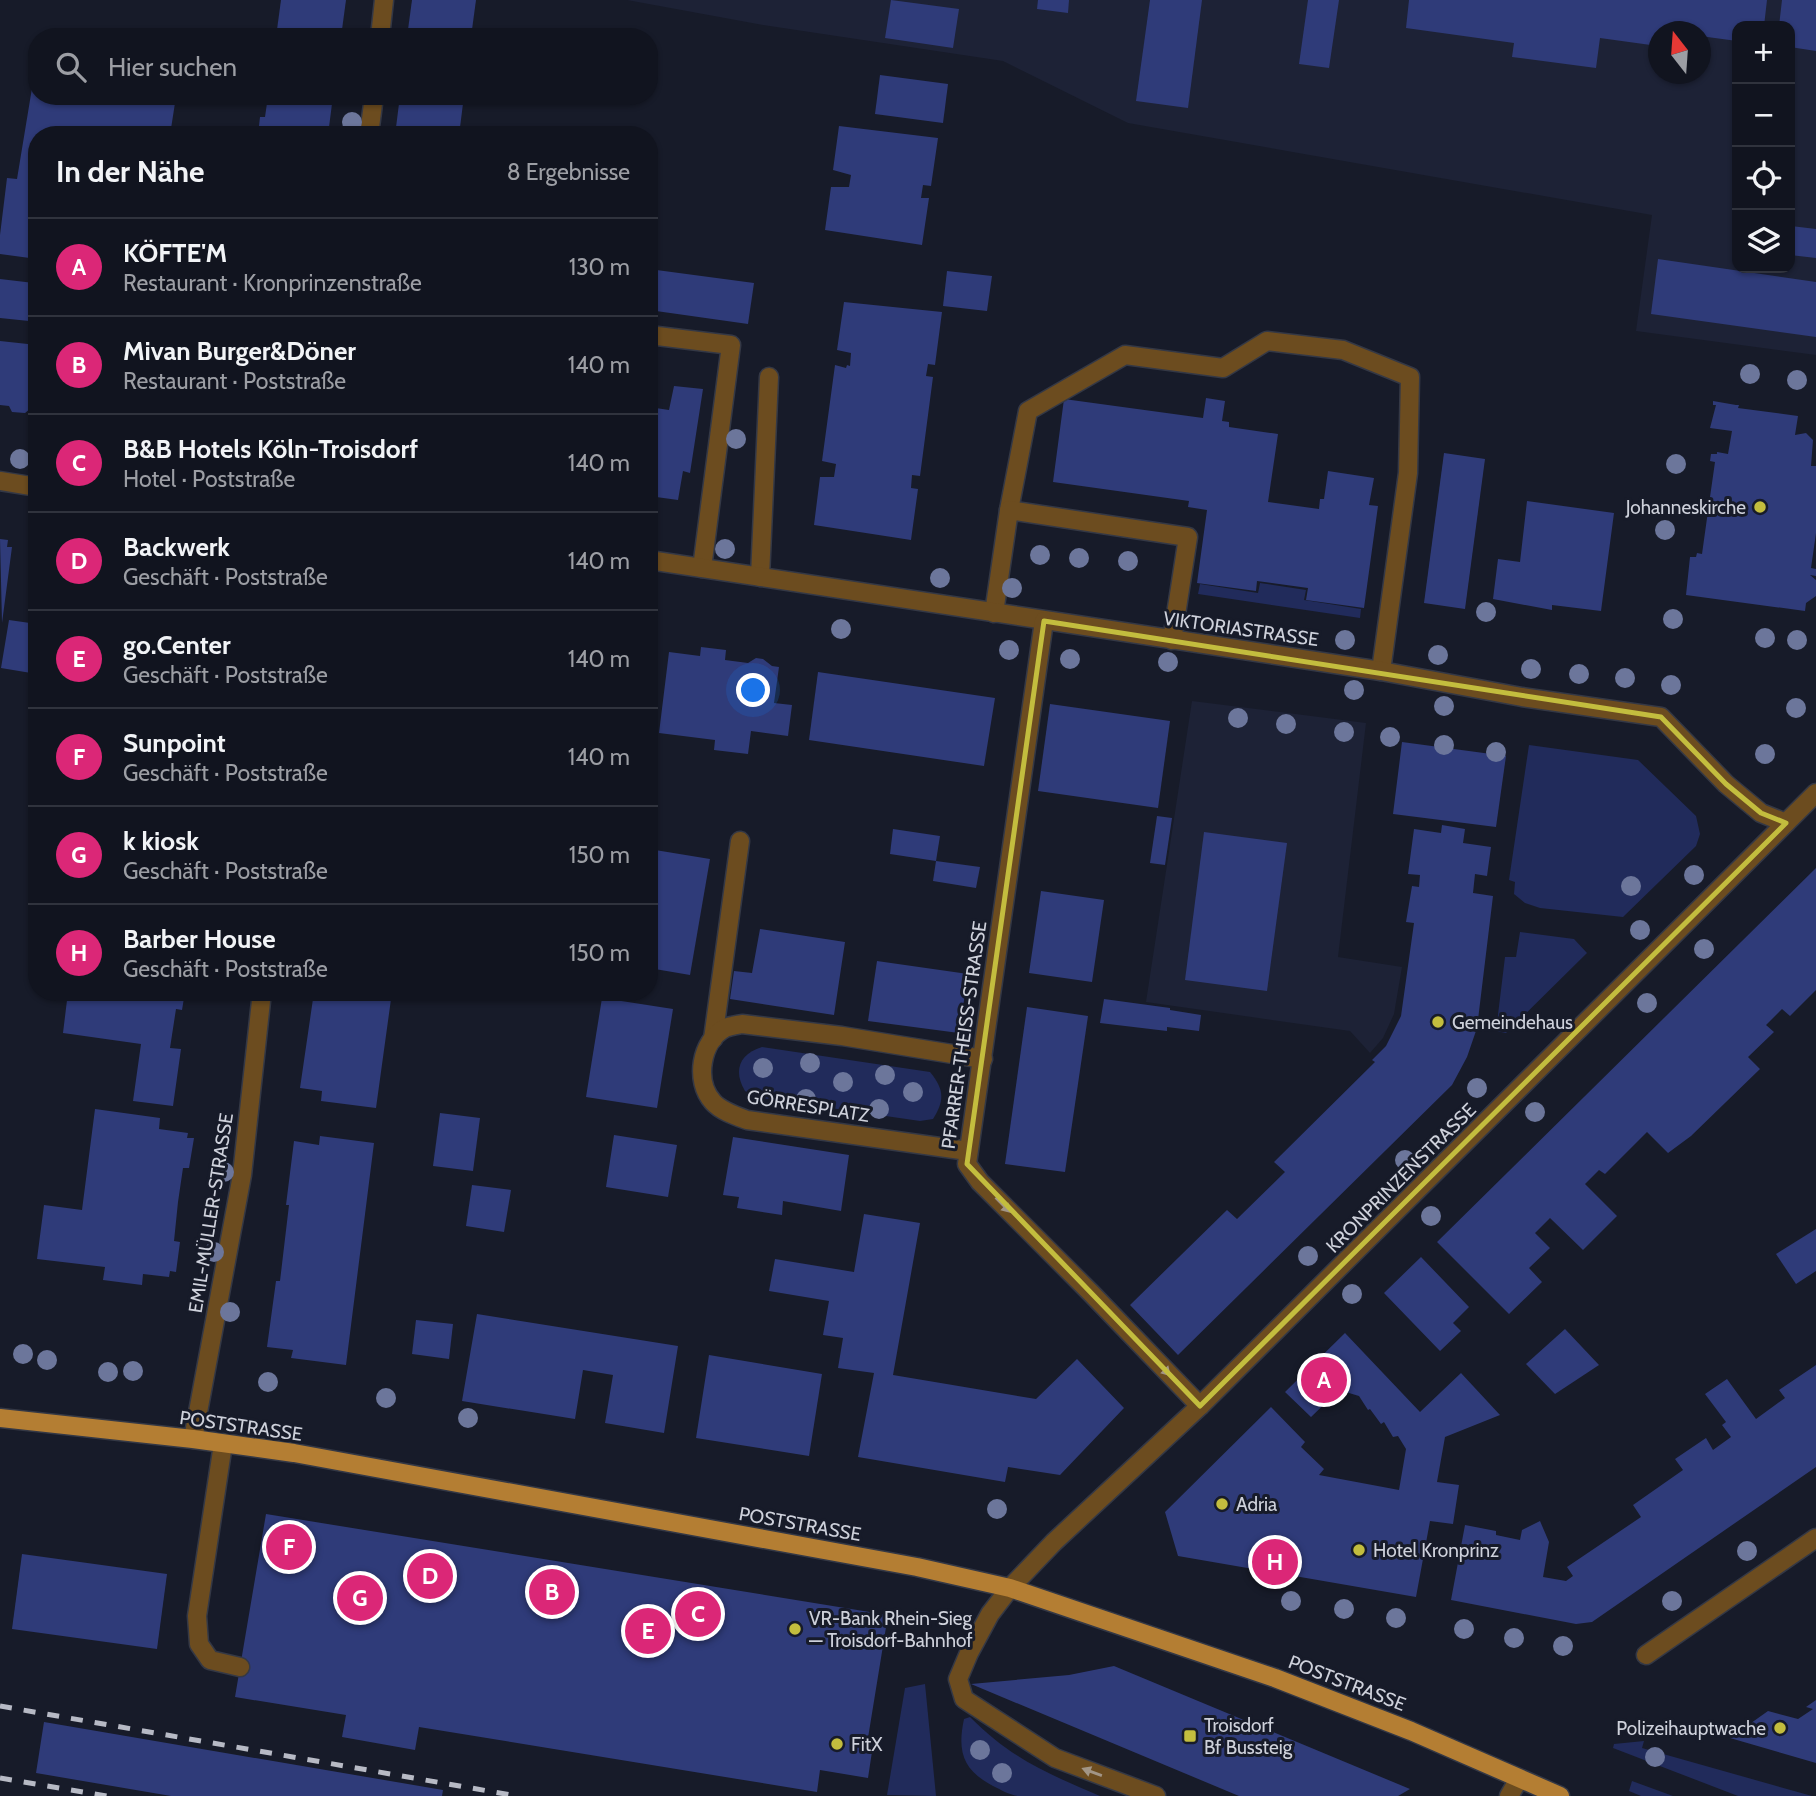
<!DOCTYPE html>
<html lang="de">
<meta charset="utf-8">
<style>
:root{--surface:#11141f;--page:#1a1d28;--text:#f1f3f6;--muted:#9c9ea4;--line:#30333d;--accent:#db2777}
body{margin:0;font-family:Cabin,sans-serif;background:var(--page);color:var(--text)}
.controls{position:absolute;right:21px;top:21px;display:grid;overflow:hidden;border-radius:14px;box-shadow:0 2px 5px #0004}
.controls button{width:63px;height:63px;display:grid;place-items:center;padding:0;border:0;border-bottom:2px solid var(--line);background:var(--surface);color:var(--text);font:35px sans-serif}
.compass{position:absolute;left:1648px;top:21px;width:63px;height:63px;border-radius:50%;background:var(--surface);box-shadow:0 2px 5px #0004;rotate:343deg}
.you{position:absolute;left:754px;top:691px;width:24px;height:24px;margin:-18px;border:5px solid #fff;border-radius:50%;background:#1a73e8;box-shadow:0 0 0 10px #1a73e833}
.badge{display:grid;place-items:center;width:46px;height:46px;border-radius:50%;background:var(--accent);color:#fff;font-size:23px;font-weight:700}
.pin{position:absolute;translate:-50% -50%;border:4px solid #fff;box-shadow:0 2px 7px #0006}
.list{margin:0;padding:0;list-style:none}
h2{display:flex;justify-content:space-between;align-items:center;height:91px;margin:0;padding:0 28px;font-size:30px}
h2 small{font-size:23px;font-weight:400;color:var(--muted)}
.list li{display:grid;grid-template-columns:46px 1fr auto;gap:21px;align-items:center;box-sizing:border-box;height:98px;padding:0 28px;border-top:2px solid var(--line)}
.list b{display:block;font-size:26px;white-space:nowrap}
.list p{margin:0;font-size:23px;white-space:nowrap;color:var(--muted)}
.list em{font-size:23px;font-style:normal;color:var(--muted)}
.icon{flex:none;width:38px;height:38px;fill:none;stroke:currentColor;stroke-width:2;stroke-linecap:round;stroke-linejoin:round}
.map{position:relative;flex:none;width:1816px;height:1796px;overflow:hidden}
.search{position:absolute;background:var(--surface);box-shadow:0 2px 5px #0004;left:28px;top:28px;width:630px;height:77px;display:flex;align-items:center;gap:18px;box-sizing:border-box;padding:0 24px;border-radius:28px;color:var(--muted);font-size:26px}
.panel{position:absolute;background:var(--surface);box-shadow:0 2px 5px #0004;left:28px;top:126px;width:630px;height:875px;border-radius:28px}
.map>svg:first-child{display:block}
.built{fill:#1d2236;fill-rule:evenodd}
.green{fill:#212b5b}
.building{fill:#2f3b79}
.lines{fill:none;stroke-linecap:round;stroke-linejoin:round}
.lane-casing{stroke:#343845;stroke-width:21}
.street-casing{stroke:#343845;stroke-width:21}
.primary-casing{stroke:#343845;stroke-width:21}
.lane{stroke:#6c4c1f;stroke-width:18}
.street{stroke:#6c4c1f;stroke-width:18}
.primary{stroke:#b47e33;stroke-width:18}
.rail{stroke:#b7bac5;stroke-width:5;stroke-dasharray:12 12;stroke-linecap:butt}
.tree{fill:#6c769b}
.oneway{fill:#a29586}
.marked{fill:none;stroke:#c3bd3e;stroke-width:5;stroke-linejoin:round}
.poi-dot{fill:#c3bd3e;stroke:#171b29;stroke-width:2.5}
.labels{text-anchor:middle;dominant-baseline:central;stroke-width:6;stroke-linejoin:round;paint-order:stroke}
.poi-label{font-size:19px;fill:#ced1db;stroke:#171b29;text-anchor:start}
.street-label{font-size:19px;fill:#ced1db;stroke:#171b29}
</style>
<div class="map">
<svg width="1816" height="1796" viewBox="0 0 1816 1796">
<rect width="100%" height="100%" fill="#171b29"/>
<g class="built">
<path d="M627 0H1816V355L1636 331 1652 215 1128 123 1003 61 763 25ZM1737 26H1790V268H1737ZM1658 32H1700V74H1658Z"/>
<polygon points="1192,701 1366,723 1338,957 1402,967 1394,1014 1383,1038 1370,1053 1350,1031 1146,1002"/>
</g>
<g class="green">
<polygon points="1260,583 1306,590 1304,600 1361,609 1360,618 1198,594 1200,584 1258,593"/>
<polygon points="1529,745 1638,760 1696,816 1700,834 1696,846 1623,917 1540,908 1525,903 1514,894 1515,882 1509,880"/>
<polygon points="1520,932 1574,939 1587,953 1506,1033 1496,1031 1505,957 1516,957"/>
<path d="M762 1047 930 1072C944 1089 945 1100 933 1119L920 1121 756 1097 745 1091C733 1071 739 1054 762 1047Z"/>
<polygon points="925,1684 936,1796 887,1795 905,1688"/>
<path d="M970 1717C1012 1759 1046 1773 1100 1796 1073 1796 1045 1796 1018 1796 1010 1795 1001 1790 993 1786 963 1770 957 1752 964 1719Z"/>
<polygon points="1644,1741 1642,1748 1812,1796 1738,1796 1613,1748 1614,1744"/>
<polygon points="1632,1781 1673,1796 1641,1796 1629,1791"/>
</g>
<g class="building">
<polygon points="281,0 346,0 341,37 276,37"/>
<polygon points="412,0 476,0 471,37 407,37"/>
<polygon points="891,0 959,9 953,48 885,38"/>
<polygon points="1038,0 1069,0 1068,13 1037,9"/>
<polygon points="1150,0 1202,0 1188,108 1136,101"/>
<polygon points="1308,0 1339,0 1329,68 1299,64"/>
<polygon points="1409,0 1767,0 1764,26 1737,26 1737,41 1700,36 1700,32 1658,32 1658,46 1600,38 1596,68 1512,57 1514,43 1406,28"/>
<polygon points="1782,0 1816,0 1816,51 1790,47 1790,26 1779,26"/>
<polygon points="880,75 948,84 943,123 875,114"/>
<polygon points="33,82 37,83 37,96 127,96 175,103 170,135 127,135 71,126 68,135 37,135 37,259 0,254 0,235 7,178 17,179"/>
<polygon points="268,96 333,96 328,135 258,135 260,117 265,117"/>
<polygon points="400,96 464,96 459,135 395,135"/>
<polygon points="839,126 938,138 931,186 923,185 921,198 929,198 922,245 825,230 831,187 849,187 851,175 833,170"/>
<polygon points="1791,226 1816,229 1816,258 1790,255"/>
<polygon points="1658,259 1816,282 1816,337 1651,314"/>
<polygon points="649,269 754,283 748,324 649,310"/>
<polygon points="947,271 992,276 987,311 943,306"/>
<polygon points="0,279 34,283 29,321 0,318"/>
<polygon points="844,302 942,312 935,365 928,364 926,376 933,377 920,476 912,475 911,488 918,489 911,540 814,525 820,477 834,477 836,464 822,461 835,365 846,368 847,365 850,366 851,353 837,350"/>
<polygon points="0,341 37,345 36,409 31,408 25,413 12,412 9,406 0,405"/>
<polygon points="674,386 703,389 690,473 683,471 678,500 649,496 649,407 669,410"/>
<polygon points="1206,398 1225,401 1222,421 1229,422 1229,427 1278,434 1268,502 1319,509 1320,499 1324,499 1328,471 1374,478 1369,505 1378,506 1364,608 1306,600 1308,588 1257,581 1256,591 1197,583 1207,510 1188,507 1189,501 1053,482 1064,399 1203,418"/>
<polygon points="1713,401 1736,405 1739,405 1738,408 1798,416 1795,435 1806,433 1813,440 1811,466 1816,466 1816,533 1811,568 1816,569 1816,576 1810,575 1816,580 1816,596 1806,603 1805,611 1686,595 1690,557 1696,557 1697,553 1702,554 1708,511 1703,510 1704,503 1709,504 1715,462 1710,461 1711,454 1717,454 1717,452 1728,454 1732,431 1710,428 1716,405 1713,405"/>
<polygon points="1444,453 1485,459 1465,609 1424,603"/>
<polygon points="1527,501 1614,513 1601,611 1552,605 1552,610 1493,599 1498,559 1520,562"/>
<polygon points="0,539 8,540 7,547 12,547 2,623"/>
<polygon points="9,620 37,624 37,669 32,668 31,673 1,668"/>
<polygon points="701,647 726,650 725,660 748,663 756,658 763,659 772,666 779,667 774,703 792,705 788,736 751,731 748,754 714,750 715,740 659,733 669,652 700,656"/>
<polygon points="818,672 995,698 984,766 809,740"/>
<polygon points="1050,704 1170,721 1158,808 1038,791"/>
<polygon points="1402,742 1506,756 1496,827 1393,814"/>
<polygon points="1157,816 1172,818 1165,865 1150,863"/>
<polygon points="1442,825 1465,829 1463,843 1491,847 1487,876 1475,874 1473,893 1493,896 1477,1028 1467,1057 1452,1085 1178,1355 1130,1305 1227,1210 1237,1219 1285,1172 1274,1162 1375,1062 1372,1060 1386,1046 1401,1016 1414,923 1406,922 1412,886 1419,887 1420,875 1408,874 1414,829 1441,833"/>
<polygon points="893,829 940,836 936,861 890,854"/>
<polygon points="1204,832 1287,843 1267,991 1185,980"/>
<polygon points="649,849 710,859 690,975 649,968"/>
<polygon points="936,861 980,867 976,888 933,881"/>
<polygon points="1816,868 1816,990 1790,1016 1782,1009 1766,1025 1774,1032 1748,1057 1760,1069 1691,1136 1668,1153 1647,1132 1605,1174 1599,1170 1585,1184 1617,1216 1583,1250 1550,1218 1535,1233 1550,1248 1529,1268 1542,1282 1509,1314 1437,1242"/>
<polygon points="1041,891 1104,900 1092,982 1029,973"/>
<polygon points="760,929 845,942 834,1015 730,999 734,971 752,973"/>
<polygon points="877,961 968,974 959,1033 868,1021"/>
<polygon points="68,992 185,992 182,1010 176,1009 170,1048 181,1049 173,1106 133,1101 141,1044 63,1033"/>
<polygon points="314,992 392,992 376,1108 321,1101 322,1091 300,1088"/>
<polygon points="602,998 673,1009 657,1108 586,1097"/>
<polygon points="1104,999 1170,1008 1170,1010 1201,1015 1199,1031 1167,1027 1167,1031 1100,1023"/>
<polygon points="1027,1007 1088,1016 1065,1172 1005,1164"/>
<polygon points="95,1109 160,1118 159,1129 188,1133 187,1138 194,1138 189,1168 183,1168 178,1202 174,1241 180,1242 176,1272 170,1271 169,1277 143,1274 142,1285 103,1280 105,1267 37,1259 44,1205 82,1210"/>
<polygon points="440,1113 480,1118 473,1171 433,1166"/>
<polygon points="614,1135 677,1145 668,1197 606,1187"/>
<polygon points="320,1136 374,1143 346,1365 291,1358 293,1350 267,1347 276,1281 280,1281 289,1205 286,1205 294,1141 319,1145"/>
<polygon points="733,1137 849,1155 841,1211 783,1201 782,1215 737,1208 739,1197 723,1195"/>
<polygon points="472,1185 511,1190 504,1232 466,1226"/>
<polygon points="864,1214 920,1223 893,1375 1036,1399 1077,1359 1124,1408 1060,1475 1008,1467 1005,1482 858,1457 874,1373 838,1368 843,1338 823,1335 829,1301 769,1291 775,1259 854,1272"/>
<polygon points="1816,1229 1816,1271 1796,1284 1776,1254"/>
<polygon points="1421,1257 1469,1307 1453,1323 1461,1331 1440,1351 1384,1293"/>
<polygon points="477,1314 678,1346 664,1433 605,1423 613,1375 583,1370 575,1419 462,1401"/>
<polygon points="416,1320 453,1324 449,1359 412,1354"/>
<polygon points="1565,1329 1599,1365 1555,1394 1526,1364"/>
<polygon points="1345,1333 1420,1412 1461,1373 1500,1415 1445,1437 1437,1482 1459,1485 1453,1524 1430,1521 1416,1597 1178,1556 1165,1512 1271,1407 1305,1442 1301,1447 1324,1469 1319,1475 1399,1490 1406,1449 1398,1436 1393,1437 1384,1422 1381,1424 1370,1409 1368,1410 1359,1396 1339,1390 1311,1417 1285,1392"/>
<polygon points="709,1355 822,1374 809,1456 696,1438"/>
<polygon points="1816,1365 1816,1467 1592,1622 1576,1624 1451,1600 1465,1525 1496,1531 1496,1535 1520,1540 1522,1530 1540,1521 1549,1542 1543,1577 1566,1581 1573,1576 1567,1567 1641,1517 1633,1505 1683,1470 1675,1459 1706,1438 1713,1450 1731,1437 1722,1425 1726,1422 1705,1394 1727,1379 1756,1419 1785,1398 1779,1390"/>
<polygon points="266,1514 888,1615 867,1744 873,1745 868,1778 820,1770 817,1792 419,1727 415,1750 342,1737 346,1715 235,1697"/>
<polygon points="22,1554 167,1574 157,1649 12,1629"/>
<polygon points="1114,1666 1410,1789 1398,1796 1239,1796 971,1684 1069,1675"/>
<polygon points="1816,1700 1816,1763 1730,1738 1768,1711 1798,1719 1813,1709 1806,1707"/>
<polygon points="44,1722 443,1790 442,1796 171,1796 36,1773"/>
</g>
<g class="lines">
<g class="lane-casing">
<g id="lane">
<polyline points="649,335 731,345 702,568"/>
<polyline points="1009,510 1028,411 1125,355 1223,368 1267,341 1343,350 1410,377 1408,473 1381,671"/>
<polyline points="760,577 769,377"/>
<polyline points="994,613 1009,510 1188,537 1172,640"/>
<polyline points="223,1444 197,1616 199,1644 210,1660 240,1667"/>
<polyline points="1010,1588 990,1614 969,1653 958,1679 964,1699 1055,1758 1156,1796"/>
<polyline points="1509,1796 1519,1779"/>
</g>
</g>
<g class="street-casing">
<g id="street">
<polyline points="380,37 384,0"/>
<polyline points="369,135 374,96"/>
<polyline points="0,481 37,487"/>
<polyline points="649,560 1381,671 1522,697 1661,717 1726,784 1761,813 1786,823"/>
<polyline points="1044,621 967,1164 980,1182 1091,1293 1200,1406"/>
<polyline points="713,1039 740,841"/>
<path d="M968 1151 747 1120C736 1116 721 1111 713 1102 694 1081 701 1041 725 1028 730 1026 737 1025 742 1024L842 1036 983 1059"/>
<polyline points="193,1439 242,1175 262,992"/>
<polyline points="1010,1588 1054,1542 1200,1406 1816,793"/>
<polyline points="1646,1655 1816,1538"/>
</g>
</g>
<g class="primary-casing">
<polyline id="primary" points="0,1418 193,1439 294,1453 917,1567 1010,1588 1275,1678 1411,1731 1560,1796"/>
</g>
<use href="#lane" class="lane"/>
<use href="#street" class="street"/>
<use href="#primary" class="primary"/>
<g class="rail">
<polyline points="0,1706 517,1796"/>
<polyline points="0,1778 107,1796"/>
</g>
</g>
<g class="tree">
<circle cx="352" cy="122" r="10"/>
<circle cx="1750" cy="374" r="10"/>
<circle cx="1797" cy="380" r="10"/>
<circle cx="736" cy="439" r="10"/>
<circle cx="20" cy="459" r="10"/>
<circle cx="1676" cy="464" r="10"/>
<circle cx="1665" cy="530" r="10"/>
<circle cx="725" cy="549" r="10"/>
<circle cx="1040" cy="555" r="10"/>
<circle cx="1079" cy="558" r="10"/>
<circle cx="1128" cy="561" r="10"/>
<circle cx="940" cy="578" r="10"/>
<circle cx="1012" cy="588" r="10"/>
<circle cx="1486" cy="612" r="10"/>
<circle cx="1673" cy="619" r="10"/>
<circle cx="841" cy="629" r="10"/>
<circle cx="1765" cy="638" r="10"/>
<circle cx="1345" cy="640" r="10"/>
<circle cx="1797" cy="640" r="10"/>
<circle cx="1009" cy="650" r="10"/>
<circle cx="1438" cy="655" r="10"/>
<circle cx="1070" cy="659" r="10"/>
<circle cx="1168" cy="662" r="10"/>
<circle cx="1531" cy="669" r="10"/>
<circle cx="1579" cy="674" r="10"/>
<circle cx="1625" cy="678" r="10"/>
<circle cx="1671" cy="685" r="10"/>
<circle cx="1354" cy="690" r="10"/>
<circle cx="1444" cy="706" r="10"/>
<circle cx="1796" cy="708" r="10"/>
<circle cx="1238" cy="718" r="10"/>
<circle cx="1286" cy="724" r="10"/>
<circle cx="1344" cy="732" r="10"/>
<circle cx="1390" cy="737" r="10"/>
<circle cx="1444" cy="745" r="10"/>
<circle cx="1496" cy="752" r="10"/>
<circle cx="1765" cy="754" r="10"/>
<circle cx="1694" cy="875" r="10"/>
<circle cx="1631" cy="886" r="10"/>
<circle cx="1640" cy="930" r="10"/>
<circle cx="1704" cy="949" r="10"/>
<circle cx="1647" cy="1003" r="10"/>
<circle cx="810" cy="1063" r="10"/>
<circle cx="763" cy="1068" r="10"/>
<circle cx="885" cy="1075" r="10"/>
<circle cx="843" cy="1082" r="10"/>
<circle cx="1477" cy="1088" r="10"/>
<circle cx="913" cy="1092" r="10"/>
<circle cx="806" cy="1099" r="10"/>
<circle cx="879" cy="1109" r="10"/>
<circle cx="1535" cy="1112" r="10"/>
<circle cx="1405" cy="1160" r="10"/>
<circle cx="224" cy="1172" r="10"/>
<circle cx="1431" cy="1216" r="10"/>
<circle cx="214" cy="1252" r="10"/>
<circle cx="1308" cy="1256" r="10"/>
<circle cx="1352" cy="1294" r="10"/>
<circle cx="230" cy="1312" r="10"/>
<circle cx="23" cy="1354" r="10"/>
<circle cx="47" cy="1360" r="10"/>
<circle cx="133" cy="1371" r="10"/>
<circle cx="108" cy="1372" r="10"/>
<circle cx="268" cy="1382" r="10"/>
<circle cx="386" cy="1398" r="10"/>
<circle cx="468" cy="1418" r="10"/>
<circle cx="997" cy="1509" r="10"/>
<circle cx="1747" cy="1551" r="10"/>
<circle cx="1291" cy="1601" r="10"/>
<circle cx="1672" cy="1601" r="10"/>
<circle cx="1344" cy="1609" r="10"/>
<circle cx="1396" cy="1618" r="10"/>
<circle cx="1464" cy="1629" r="10"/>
<circle cx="1514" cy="1638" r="10"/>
<circle cx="1563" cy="1646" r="10"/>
<circle cx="980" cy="1750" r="10"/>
<circle cx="1655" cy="1757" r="10"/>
<circle cx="1002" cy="1773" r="10"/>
</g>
<defs><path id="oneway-solid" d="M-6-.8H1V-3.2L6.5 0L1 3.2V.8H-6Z" transform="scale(1.75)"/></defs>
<g class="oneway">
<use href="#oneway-solid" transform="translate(1003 1205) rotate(45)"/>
<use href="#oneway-solid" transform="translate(1163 1368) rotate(46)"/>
<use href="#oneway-solid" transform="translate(1092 1772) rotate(-160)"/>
</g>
<path class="marked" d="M1044 621 1661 717 1726 784 1761 813 1786 823 1200 1406 967 1164Z"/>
<g class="poi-dot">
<circle cx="1760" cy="507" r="7"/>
<circle cx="1438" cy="1022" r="7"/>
<circle cx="1222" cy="1504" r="7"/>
<circle cx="1359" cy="1550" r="7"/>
<circle cx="795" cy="1629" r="7"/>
<circle cx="1780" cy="1728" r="7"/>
<rect x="1183" y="1729" width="14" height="14" rx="3.5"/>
<circle cx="837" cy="1744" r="7"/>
</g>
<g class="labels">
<g class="poi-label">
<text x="1746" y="507" text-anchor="end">Johanneskirche</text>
<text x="1452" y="1022">Gemeindehaus</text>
<text x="1236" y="1504">Adria</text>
<text x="1373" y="1550">Hotel Kronprinz</text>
<text x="809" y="1618">VR-Bank Rhein-Sieg<tspan x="809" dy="22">— Troisdorf-Bahnhof</tspan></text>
<text x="1204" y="1725">Troisdorf<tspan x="1204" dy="22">Bf Bussteig</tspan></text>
<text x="1766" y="1728" text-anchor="end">Polizeihauptwache</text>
<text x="851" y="1744">FitX</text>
</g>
<g class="street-label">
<text transform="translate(1241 629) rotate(8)">VIKTORIASTRASSE</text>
<text transform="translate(964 1035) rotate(-82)">PFARRER-THEISS-STRASSE</text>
<text transform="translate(808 1106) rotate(9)">GÖRRESPLATZ</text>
<text transform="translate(1401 1178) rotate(-45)">KRONPRINZENSTRASSE</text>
<text transform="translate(211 1213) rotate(-81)">EMIL-MÜLLER-STRASSE</text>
<text transform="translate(241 1426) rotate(8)">POSTSTRASSE</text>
<text transform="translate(800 1524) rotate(10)">POSTSTRASSE</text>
<text transform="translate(1347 1683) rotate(21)">POSTSTRASSE</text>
</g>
</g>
</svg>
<div class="controls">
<button>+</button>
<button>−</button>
<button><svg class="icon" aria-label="locate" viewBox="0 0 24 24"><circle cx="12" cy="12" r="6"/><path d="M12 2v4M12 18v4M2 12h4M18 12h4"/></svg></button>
<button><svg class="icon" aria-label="layers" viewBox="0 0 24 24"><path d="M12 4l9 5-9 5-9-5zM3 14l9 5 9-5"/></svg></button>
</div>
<svg class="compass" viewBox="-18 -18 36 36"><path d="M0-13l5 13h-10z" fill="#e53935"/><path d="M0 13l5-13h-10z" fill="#9c9ea4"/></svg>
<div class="you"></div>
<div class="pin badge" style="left:1324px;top:1380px">A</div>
<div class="pin badge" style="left:552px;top:1592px">B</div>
<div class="pin badge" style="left:698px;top:1614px">C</div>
<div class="pin badge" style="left:430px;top:1576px">D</div>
<div class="pin badge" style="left:648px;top:1631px">E</div>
<div class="pin badge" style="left:289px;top:1547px">F</div>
<div class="pin badge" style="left:360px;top:1598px">G</div>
<div class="pin badge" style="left:1275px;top:1562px">H</div>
<div class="search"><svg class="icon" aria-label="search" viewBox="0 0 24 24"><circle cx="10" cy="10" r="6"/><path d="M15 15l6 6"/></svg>Hier suchen</div>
<section class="panel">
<h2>In der Nähe<small>8 Ergebnisse</small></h2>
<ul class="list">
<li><span class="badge">A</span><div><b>KÖFTE'M</b><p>Restaurant · Kronprinzenstraße</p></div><em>130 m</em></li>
<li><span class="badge">B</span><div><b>Mivan Burger&amp;Döner</b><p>Restaurant · Poststraße</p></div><em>140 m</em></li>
<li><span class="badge">C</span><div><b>B&amp;B Hotels Köln-Troisdorf</b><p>Hotel · Poststraße</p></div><em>140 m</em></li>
<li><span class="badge">D</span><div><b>Backwerk</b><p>Geschäft · Poststraße</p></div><em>140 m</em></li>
<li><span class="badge">E</span><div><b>go.Center</b><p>Geschäft · Poststraße</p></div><em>140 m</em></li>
<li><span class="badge">F</span><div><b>Sunpoint</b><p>Geschäft · Poststraße</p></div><em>140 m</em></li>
<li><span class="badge">G</span><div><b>k kiosk</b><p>Geschäft · Poststraße</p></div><em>150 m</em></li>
<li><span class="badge">H</span><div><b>Barber House</b><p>Geschäft · Poststraße</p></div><em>150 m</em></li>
</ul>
</section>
</div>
